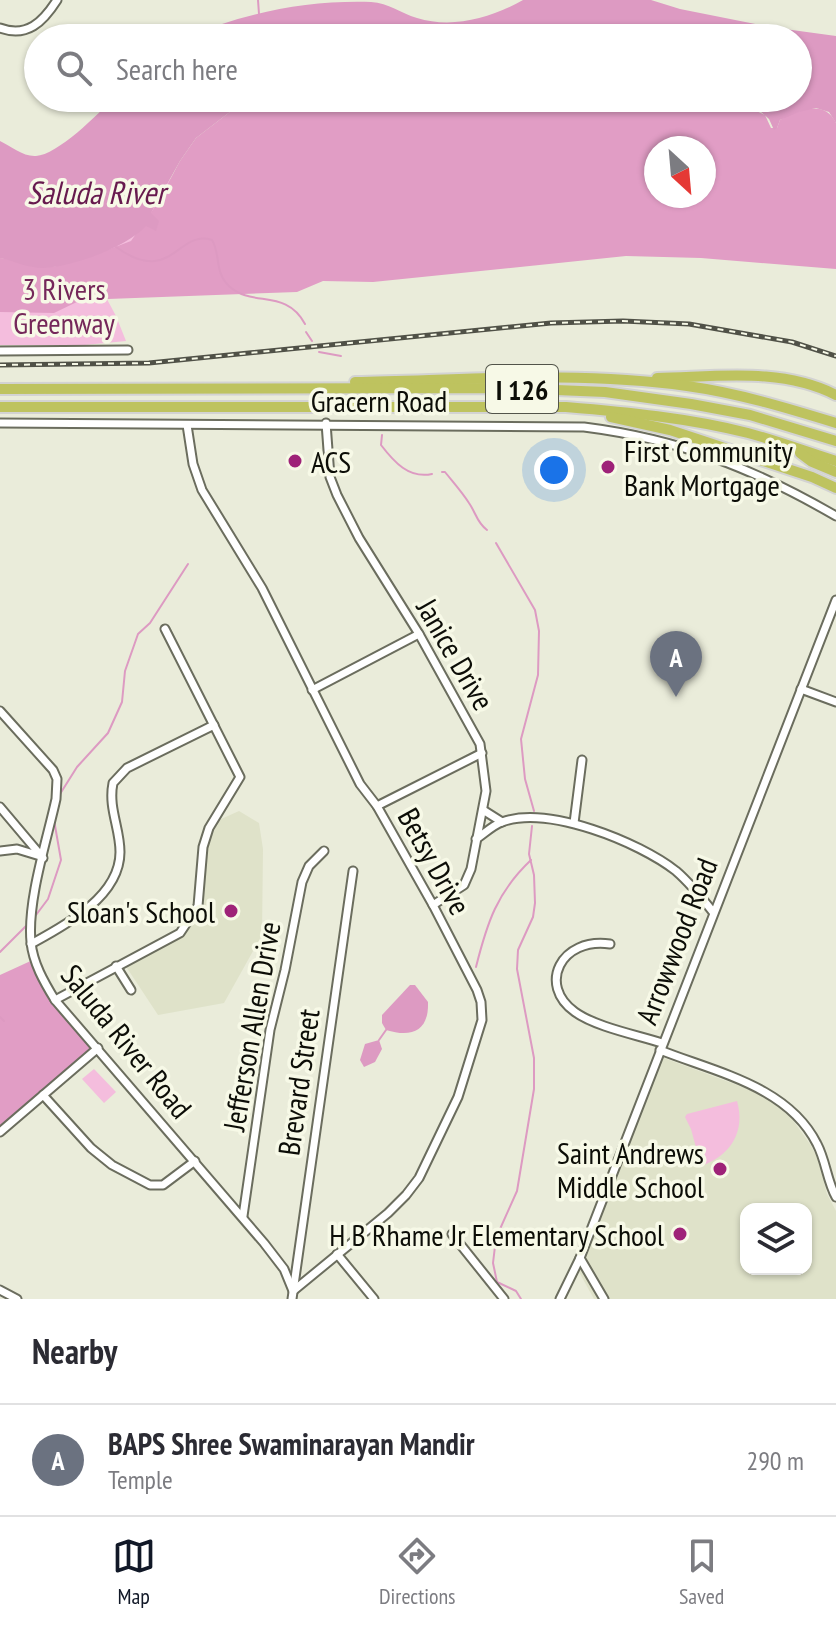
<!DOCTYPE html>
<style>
:root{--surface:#fff;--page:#f7f7f7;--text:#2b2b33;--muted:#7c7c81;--line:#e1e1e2;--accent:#111827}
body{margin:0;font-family:"PT Sans Narrow",sans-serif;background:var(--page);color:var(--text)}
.controls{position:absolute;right:24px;bottom:24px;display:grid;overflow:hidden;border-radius:16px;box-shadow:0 2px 6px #0004}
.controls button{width:72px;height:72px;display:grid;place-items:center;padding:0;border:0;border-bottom:2px solid var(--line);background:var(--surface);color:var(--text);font:40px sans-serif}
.compass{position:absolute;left:644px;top:136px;width:72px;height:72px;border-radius:50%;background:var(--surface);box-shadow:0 2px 6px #0004;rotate:154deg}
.you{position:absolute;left:554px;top:470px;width:28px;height:28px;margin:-20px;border:6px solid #fff;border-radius:50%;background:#1a73e8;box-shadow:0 0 0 12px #1a73e833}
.badge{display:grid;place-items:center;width:52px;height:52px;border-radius:50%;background:var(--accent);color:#fff;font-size:26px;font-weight:700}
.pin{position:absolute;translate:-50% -66px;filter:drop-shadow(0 2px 4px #0008)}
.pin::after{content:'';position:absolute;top:42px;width:28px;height:24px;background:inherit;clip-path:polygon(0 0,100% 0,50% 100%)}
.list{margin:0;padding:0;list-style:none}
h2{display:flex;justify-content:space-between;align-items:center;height:104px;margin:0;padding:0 32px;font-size:34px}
h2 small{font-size:26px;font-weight:400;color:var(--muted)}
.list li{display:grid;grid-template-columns:52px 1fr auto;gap:24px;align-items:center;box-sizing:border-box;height:112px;padding:0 32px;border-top:2px solid var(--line)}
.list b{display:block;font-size:30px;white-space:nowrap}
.list p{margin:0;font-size:26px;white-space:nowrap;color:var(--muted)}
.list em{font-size:26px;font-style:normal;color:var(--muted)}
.icon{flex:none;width:44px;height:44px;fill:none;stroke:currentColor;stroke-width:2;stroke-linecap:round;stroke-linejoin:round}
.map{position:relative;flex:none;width:836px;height:1299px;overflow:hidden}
.search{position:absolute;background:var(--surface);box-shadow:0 2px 6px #0004;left:24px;right:24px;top:24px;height:88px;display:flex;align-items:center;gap:20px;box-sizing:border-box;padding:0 28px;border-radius:44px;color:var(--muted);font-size:30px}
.sheet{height:216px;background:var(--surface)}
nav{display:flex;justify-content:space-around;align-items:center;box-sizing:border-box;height:112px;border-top:2px solid var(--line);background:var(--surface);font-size:22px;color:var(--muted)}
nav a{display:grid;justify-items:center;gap:4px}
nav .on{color:var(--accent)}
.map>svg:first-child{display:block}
.built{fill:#dfe2c9;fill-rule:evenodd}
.green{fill:#f4bddd}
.forest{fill:#e19dc5;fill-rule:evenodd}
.water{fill:#dd9ac2}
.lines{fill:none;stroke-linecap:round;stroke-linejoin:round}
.stream{stroke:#dd9ac2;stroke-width:2}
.minor-casing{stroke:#6b6d5e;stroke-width:11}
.highway-casing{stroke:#d3d3d2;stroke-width:14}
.minor{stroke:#fff;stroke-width:7}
.highway{stroke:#bec35f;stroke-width:10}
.rail-casing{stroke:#505147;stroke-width:5}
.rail{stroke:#f7f9e7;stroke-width:2;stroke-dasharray:6;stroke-linecap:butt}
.poi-dot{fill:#9e2278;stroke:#f7f9e7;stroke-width:3}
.labels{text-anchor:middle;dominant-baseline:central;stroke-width:7;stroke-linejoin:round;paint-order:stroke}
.shield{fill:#f7f9e7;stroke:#52544a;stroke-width:2}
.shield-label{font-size:28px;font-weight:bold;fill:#0c0d07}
.park-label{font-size:30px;fill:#75275a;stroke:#f7f9e7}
.street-label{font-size:30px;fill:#0c0d07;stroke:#f7f9e7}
.poi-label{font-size:30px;fill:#0c0d07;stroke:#f7f9e7;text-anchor:end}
.water-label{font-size:32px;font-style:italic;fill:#671a4e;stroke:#f7f9e7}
</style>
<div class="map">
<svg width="836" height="1299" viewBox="0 0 836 1299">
<rect width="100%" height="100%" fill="#eaecda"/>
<g class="built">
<polygon points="239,811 259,823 263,849 262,935 224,1003 158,1015 125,965 181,937 195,920 202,902 205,851 219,820"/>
<path d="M664 1058 748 1089 772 1102 792 1119 810 1144 818 1159 827 1194 836 1211V1299H594L579 1272 661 1059ZM746 1209H806V1269H746Z"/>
</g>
<g class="green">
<path d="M248 98H393C409 101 425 104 441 98L101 288 116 316 126 341 85 345H0V258L53 267 101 252Z"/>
<polygon points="94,1069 116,1092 104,1103 82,1079"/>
<path d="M737 1101C746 1132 730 1156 701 1166L691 1129 685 1117 687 1114Z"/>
</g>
<g class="forest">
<path d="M248 98H393C409 101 425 104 441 98H679L752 109 765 115 771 128H777L780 120C798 110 825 99 836 123V269L701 258 626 256 373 282 323 281 297 292 81 300 54 313 0 312V258L53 267 86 258 131 241 157 204 180 161 196 138ZM656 148H704V196H656Z"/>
<polygon points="35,959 47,987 98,1048 0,1132 0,975"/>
</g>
<g class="water">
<path d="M523 0H651L680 9 770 27 836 36V123L829 112 816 108 799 112 780 120 777 128 774 130 769 119 760 111 679 98H798V38H184C244 13 306 0 371 2 389 3 400 13 417 18 452 29 492 18 523 0Z"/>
<path d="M113 98H248L196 138 180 161 151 213 159 221 156 231 146 226C127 247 72 267 43 268 28 268 14 261 0 258V141C10 146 24 157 36 156 57 155 99 114 113 98Z"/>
<path d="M410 985H415L428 1002C429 1031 412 1038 386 1030L382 1023V1015Z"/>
<polygon points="379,1040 382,1049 375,1062 364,1067 360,1060 365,1044"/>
</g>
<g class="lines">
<g class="stream">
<polyline points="258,0 259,14"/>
<path d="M116 247C172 287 177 229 212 240 221 255 214 272 229 286 252 308 286 288 305 324"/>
<polyline points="306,332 312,341"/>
<polyline points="319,352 341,356"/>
<path d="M382 435 381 445C394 462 409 479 432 474"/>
<path d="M442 472H445C453 482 462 492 469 503 476 513 477 523 487 530"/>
<polyline points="496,543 535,610 539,631 538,675 521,739 525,779 534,811"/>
<polyline points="60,794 77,767 108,733 122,702 125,671 138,634 150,623 188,564"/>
<polyline points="36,915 48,899 61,860 54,820"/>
<polyline points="0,952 26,926"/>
<path d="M476 967C487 923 497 892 531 860"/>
<polyline points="0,1017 4,1021"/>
<polyline points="379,1040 386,1030"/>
<polyline points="521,1299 516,1291 497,1282 493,1263 496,1238 517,1191 534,1089 534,1058 517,969 518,950 533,917 535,903 534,875 529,854 532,826"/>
</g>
<g class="minor-casing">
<g id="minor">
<path d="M0 28C27 38 43 22 57 0"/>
<polyline points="0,351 128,350"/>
<path d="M0 423 584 427C679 439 753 468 836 516"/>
<polyline points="326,423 330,477 337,495 359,538 419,634 480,744 486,791 471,869 464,885 433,905"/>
<polyline points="801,689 836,702"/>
<polyline points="312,690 419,634"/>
<path d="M0 711 53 770 57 779 56 799C47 840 27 901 31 942 33 963 44 982 55 1000L264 1243 284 1269 293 1291 388 1213 406 1195 419 1178 458 1097 482 1020 481 1002 477 990 433 905 377 806 360 784 262 588 202 490 193 464 187 425"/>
<polyline points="377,806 482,753"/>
<polyline points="0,807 43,858"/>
<polyline points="483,810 502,822"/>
<polyline points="574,823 582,760"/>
<path d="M476 839C484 834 493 825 502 822 548 805 639 842 676 871 690 883 702 898 713 912"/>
<polyline points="0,851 17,849 40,856"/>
<path d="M31 944C64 926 120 897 120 852 120 828 108 808 113 783L127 768 214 725"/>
<path d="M610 944C561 937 537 985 575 1012 596 1027 637 1035 662 1043"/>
<polyline points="116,966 131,990"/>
<polyline points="55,1000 180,933 198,906 203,847 209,828 240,777 165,629"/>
<path d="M660 1050C715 1072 788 1086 817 1144 826 1161 827 1181 836 1197"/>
<polyline points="43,1095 91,1148 112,1165 150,1185 163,1185 195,1161"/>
<polyline points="0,1132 98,1048"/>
<polyline points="243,1216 270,1030 285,970 302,882 309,866 324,851"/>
<polyline points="452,1234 504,1299"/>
<polyline points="337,1254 374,1299"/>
<polyline points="580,1258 604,1299"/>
<polyline points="0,1290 17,1299"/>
<polyline points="292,1299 353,871"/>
<polyline points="560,1299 580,1258 836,600"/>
</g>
</g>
<g class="highway-casing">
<g id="highway">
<path d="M657 378C717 377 781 367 836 395"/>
<path d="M355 382C465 380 578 371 687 386 738 393 787 408 836 423"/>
<polyline points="0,389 506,388 605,392 691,404 750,415 836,441"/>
<path d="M0 407H566C626 412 689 418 748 433 778 441 807 452 836 461"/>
<polyline points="611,417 670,430 812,477 836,488"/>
<polyline points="800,453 812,462 836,472"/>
</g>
</g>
<use href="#minor" class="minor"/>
<use href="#highway" class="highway"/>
<g class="rail-casing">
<polyline id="rail" points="0,365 149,363 551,323 623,321 689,324 792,342 836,356"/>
</g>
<use href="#rail" class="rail"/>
</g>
<g class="poi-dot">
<circle cx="295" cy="461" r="8"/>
<circle cx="608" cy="467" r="8"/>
<circle cx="231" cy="911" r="8"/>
<circle cx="720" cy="1169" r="8"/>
<circle cx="680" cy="1234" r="8"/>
</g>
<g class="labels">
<rect class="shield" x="486" y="365" width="72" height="48" rx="6"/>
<g class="shield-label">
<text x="522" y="389">I 126</text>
</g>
<g class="park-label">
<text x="64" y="288">3 Rivers<tspan x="64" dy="34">Greenway</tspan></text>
</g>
<g class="street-label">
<text x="379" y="400">Gracern Road</text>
<text transform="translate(456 654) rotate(60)">Janice Drive</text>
<text transform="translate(435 861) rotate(61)">Betsy Drive</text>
<text transform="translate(676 941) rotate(-69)">Arrowwood Road</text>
<text transform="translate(251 1026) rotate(-80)">Jefferson Allen Drive</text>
<text transform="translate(127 1041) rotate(51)">Saluda River Road</text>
<text transform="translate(298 1082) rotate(-82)">Brevard Street</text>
</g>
<g class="poi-label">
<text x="624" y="450" text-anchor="start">First Community<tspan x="624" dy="34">Bank Mortgage</tspan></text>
<text x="311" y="461" text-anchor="start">ACS</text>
<text x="215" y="911">Sloan's School</text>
<text x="704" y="1152">Saint Andrews<tspan x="704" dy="34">Middle School</tspan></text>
<text x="664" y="1234">H B Rhame Jr Elementary School</text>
</g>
<g class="water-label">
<text x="96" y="192">Saluda River</text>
</g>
</g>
</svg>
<div class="controls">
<button><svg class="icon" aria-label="layers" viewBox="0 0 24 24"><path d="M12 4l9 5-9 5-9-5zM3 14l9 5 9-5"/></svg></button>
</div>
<svg class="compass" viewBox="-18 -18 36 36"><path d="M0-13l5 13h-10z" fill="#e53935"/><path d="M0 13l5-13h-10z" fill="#7c7c81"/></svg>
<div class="you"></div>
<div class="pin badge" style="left:676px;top:697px;background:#6b7280">A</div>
<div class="search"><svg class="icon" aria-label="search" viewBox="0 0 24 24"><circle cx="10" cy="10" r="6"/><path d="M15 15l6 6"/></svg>Search here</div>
</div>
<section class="sheet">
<h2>Nearby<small></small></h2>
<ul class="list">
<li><span class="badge" style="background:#6b7280">A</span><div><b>BAPS Shree Swaminarayan Mandir</b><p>Temple</p></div><em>290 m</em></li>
</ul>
</section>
<nav>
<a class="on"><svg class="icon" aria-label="map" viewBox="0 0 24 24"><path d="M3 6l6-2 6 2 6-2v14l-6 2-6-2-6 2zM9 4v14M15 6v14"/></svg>Map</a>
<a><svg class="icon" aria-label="directions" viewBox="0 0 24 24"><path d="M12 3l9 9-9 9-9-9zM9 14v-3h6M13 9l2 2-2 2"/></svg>Directions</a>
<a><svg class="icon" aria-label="saved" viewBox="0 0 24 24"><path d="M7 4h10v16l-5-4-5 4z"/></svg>Saved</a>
</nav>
